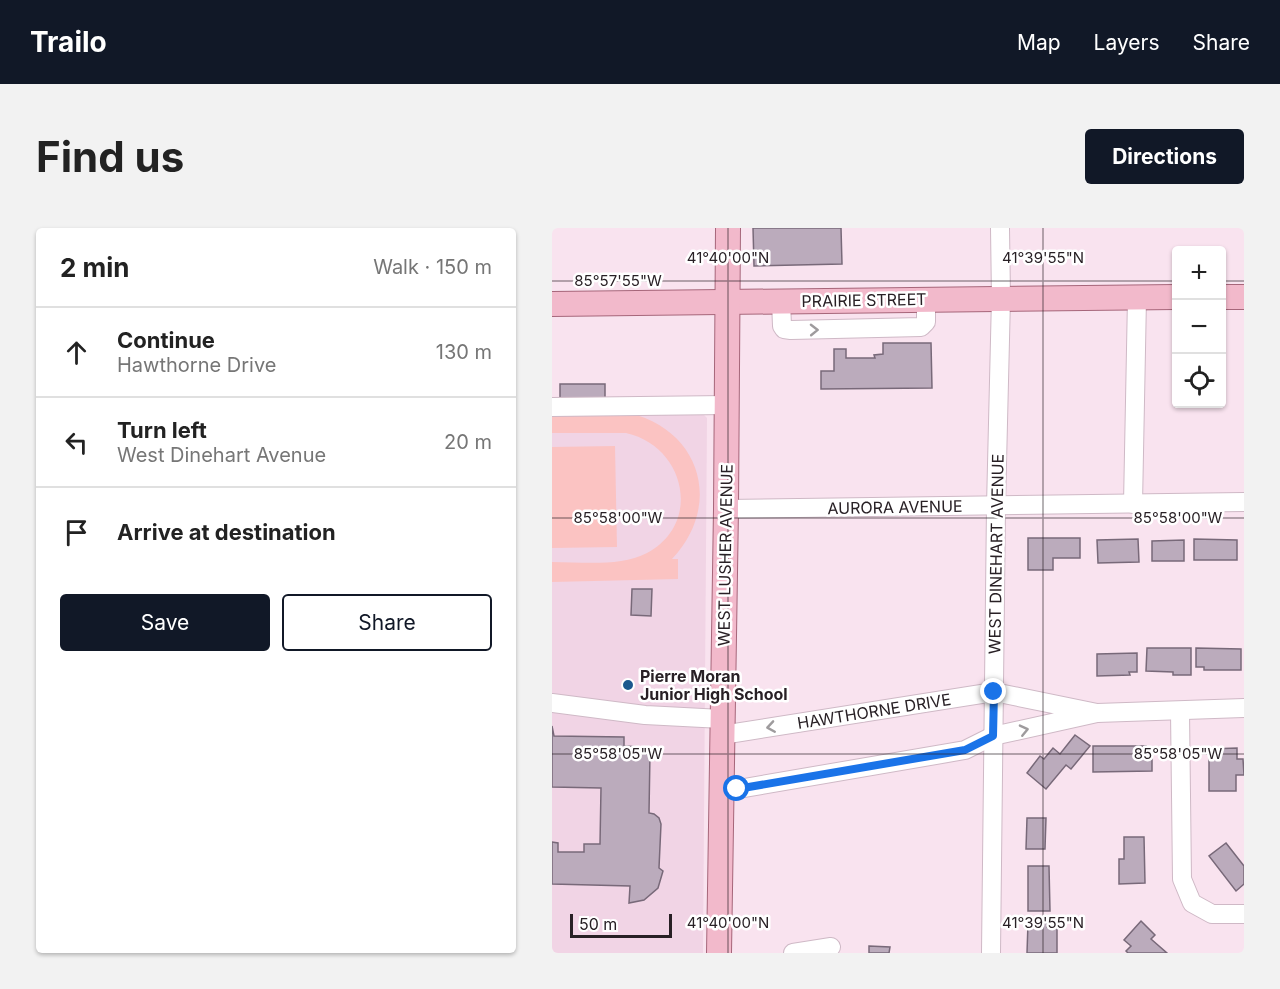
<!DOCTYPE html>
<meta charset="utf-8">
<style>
:root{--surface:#fff;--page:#f2f2f2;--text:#222;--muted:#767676;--line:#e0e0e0;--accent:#111827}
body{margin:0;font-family:Inter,sans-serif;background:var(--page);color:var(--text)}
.controls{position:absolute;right:18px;top:18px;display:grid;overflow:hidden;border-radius:6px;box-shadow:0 2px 4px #0004}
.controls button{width:54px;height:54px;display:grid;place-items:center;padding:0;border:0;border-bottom:2px solid var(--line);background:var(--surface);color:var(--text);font:30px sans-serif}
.scale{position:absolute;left:18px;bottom:15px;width:102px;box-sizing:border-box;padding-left:6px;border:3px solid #282025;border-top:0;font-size:16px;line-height:21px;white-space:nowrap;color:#282025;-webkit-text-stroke:4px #fff;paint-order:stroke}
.stop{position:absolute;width:18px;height:18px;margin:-14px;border:4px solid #1a73e8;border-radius:50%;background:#fff}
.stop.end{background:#1a73e8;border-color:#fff;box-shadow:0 2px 6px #0008}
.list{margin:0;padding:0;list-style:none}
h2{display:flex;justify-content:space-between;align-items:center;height:78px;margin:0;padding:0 24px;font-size:26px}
h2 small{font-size:20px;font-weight:400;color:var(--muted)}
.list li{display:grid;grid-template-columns:39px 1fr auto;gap:18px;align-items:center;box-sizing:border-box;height:90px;padding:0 24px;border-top:2px solid var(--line)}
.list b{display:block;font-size:22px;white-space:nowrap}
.list p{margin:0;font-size:20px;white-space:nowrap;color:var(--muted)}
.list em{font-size:20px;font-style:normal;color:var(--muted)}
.actions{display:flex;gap:12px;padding:18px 24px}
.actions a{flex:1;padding:14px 0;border:2px solid var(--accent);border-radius:6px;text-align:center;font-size:21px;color:var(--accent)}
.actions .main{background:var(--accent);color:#fff}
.icon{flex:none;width:33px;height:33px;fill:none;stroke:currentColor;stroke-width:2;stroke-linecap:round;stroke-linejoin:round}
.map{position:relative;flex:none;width:692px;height:725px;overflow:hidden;border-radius:6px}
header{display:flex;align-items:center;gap:36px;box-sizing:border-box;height:84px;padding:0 30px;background:var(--accent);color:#fff}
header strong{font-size:28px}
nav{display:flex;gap:33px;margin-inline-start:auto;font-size:21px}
.intro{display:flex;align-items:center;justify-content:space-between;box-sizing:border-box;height:144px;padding:0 36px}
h1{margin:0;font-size:42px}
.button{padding:15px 27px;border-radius:6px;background:var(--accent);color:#fff;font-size:21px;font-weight:700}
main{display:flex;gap:36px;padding:0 36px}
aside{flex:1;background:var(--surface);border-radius:6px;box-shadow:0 2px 4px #0004}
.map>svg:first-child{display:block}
.built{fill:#f1d4e5}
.green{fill:#fbc3c2}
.building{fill:#bbabbc;stroke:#786979;stroke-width:1.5}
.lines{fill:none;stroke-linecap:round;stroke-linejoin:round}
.minor-casing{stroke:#cfb9c6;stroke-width:20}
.major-casing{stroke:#a6667a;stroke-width:26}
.minor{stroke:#fff;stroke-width:18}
.major{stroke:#f2b9cb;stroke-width:24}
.oneway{stroke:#9e9b9d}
.route{stroke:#1a73e8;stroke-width:8}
.ticks{fill:none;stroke:#282025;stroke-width:1.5;stroke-opacity:0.45}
.poi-dot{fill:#1b588e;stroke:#fff;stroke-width:2}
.labels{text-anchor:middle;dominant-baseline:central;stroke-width:5;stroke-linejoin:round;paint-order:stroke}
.street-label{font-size:16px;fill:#282025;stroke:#fff}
.poi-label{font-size:16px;font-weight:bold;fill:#282025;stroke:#fff;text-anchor:start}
.ticks-label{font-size:15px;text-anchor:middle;fill:#282025;stroke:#fff;stroke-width:5;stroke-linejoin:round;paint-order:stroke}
</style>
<header>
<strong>Trailo</strong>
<nav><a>Map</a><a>Layers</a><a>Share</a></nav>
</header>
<div class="intro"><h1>Find us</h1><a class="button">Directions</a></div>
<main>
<aside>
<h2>2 min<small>Walk · 150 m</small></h2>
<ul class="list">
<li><svg class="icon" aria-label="ahead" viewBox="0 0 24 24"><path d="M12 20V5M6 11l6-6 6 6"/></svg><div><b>Continue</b><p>Hawthorne Drive</p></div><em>130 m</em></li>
<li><svg class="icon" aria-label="left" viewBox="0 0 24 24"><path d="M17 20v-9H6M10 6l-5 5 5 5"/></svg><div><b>Turn left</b><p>West Dinehart Avenue</p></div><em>20 m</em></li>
<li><svg class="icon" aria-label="arrive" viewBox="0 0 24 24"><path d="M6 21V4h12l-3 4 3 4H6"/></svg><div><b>Arrive at destination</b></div></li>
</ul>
<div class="actions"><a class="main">Save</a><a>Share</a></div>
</aside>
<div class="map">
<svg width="692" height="725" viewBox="0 0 692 725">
<rect width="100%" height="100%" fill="#f9e3ef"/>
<polygon class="built" points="149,184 155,190 151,725 0,725 0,186"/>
<g class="green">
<path d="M77 185C149 202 171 277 120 331H126V351L0 354V334C30 334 68 339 95 325 151 295 133 218 74 205H0V186Z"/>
<polygon points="63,218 65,319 0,320 0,219"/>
</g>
<g class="building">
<polygon points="201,0 289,0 290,36 202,38"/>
<polygon points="331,115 379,115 380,160 269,161 269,143 282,143 282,121 294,121 294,130 323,130 322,127 331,126"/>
<rect x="8" y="156" width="45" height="16"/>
<polygon points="476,310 528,310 528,330 501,330 501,342 476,342"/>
<polygon points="586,311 587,334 546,335 545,312"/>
<polygon points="642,311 685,312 685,332 642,332"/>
<polygon points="632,312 632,333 600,333 600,313"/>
<polygon points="80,361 100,361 99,388 79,387"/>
<polygon points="595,420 639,420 639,447 621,447 621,444 594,443"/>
<polygon points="644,420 689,421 689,442 652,442 652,439 644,439"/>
<polygon points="585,425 585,444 577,444 578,447 545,448 545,426"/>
<polygon points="0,498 2,508 72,509 72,518 88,519 88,525 98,525 97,585 102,586 107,590 109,596 107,640 111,643 106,660 92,672 77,675 78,658 0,656 0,614 6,615 6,624 32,624 32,616 48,616 49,560 0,559"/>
<polygon points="523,507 538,518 519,541 514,537 494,561 475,545 488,528 492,531 501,520 508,526"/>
<polygon points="541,518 594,518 594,526 600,526 600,543 541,544"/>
<polygon points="685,520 685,531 691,531 692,547 684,547 684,563 657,563 657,521"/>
<polygon points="475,590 494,590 493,621 474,621"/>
<polygon points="572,609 592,609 593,655 567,656 567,631 572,631"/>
<polygon points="674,615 692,638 692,656 684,663 657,628"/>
<polygon points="476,638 497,638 498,683 476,683"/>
<polygon points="589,693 603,707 599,711 615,725 576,725 574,723 579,718 572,712"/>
<polygon points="476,695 495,695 495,699 505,699 505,725 475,725"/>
<polygon points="317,718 338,719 337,725 317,725"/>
</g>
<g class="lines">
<g class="minor-casing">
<g id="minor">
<polyline points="229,73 230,98 232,101 239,102 369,99 374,94 374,71"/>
<polyline points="0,179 175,177"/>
<polyline points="581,276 585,70"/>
<polyline points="174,281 692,274"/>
<polyline points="0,475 93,487 170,491"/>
<polyline points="628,483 630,651 640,675 660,686 692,686"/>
<polyline points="545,485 692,480"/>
<polyline points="169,564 413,522 441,508 545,485 442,464 170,507"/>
<polyline points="241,725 279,719"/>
<polyline points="439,725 444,278 449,70 448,0"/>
</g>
</g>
<g class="major-casing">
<g id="major">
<polyline points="670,69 692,69"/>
<polyline points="0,76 624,69"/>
<polyline points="167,725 174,281 176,0"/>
</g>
</g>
<use href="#minor" class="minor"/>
<use href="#major" class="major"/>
</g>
<defs><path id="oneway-chevron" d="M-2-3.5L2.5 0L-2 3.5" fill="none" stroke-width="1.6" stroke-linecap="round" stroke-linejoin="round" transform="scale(1.5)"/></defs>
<g class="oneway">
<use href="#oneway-chevron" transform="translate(262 102) rotate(-1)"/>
<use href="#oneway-chevron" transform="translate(219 499) rotate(171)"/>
<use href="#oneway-chevron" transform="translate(472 502) rotate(-13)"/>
</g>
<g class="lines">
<polyline class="route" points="185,561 413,522 441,508 442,464"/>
</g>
<path class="ticks" d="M176 0V725M491 0V725M0 53H624M670 53H692M0 290H692M0 526H692"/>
<circle class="poi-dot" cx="76" cy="457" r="6"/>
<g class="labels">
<g class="street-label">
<text transform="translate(312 72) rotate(-1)">PRAIRIE STREET</text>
<text transform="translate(343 279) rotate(-1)">AURORA AVENUE</text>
<text transform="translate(444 326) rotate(-89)">WEST DINEHART AVENUE</text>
<text transform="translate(173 327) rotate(-89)">WEST LUSHER AVENUE</text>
<text transform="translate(322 483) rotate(-9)">HAWTHORNE DRIVE</text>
</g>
<g class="poi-label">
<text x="88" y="448">Pierre Moran<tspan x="88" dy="18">Junior High School</tspan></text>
</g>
</g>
<g class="ticks-label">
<text x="176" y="35">41°40'00"N</text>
<text x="491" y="35">41°39'55"N</text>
<text x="66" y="58">85°57'55"W</text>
<text x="626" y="295">85°58'00"W</text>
<text x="66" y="295">85°58'00"W</text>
<text x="626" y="531">85°58'05"W</text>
<text x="66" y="531">85°58'05"W</text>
<text x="176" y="700">41°40'00"N</text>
<text x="491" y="700">41°39'55"N</text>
</g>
</svg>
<div class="controls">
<button>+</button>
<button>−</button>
<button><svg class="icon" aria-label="locate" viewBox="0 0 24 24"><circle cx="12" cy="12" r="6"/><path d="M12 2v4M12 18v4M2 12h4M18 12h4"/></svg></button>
</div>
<div class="scale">50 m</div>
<div class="stop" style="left:185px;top:561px"></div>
<div class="stop end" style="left:442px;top:464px"></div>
</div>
</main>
